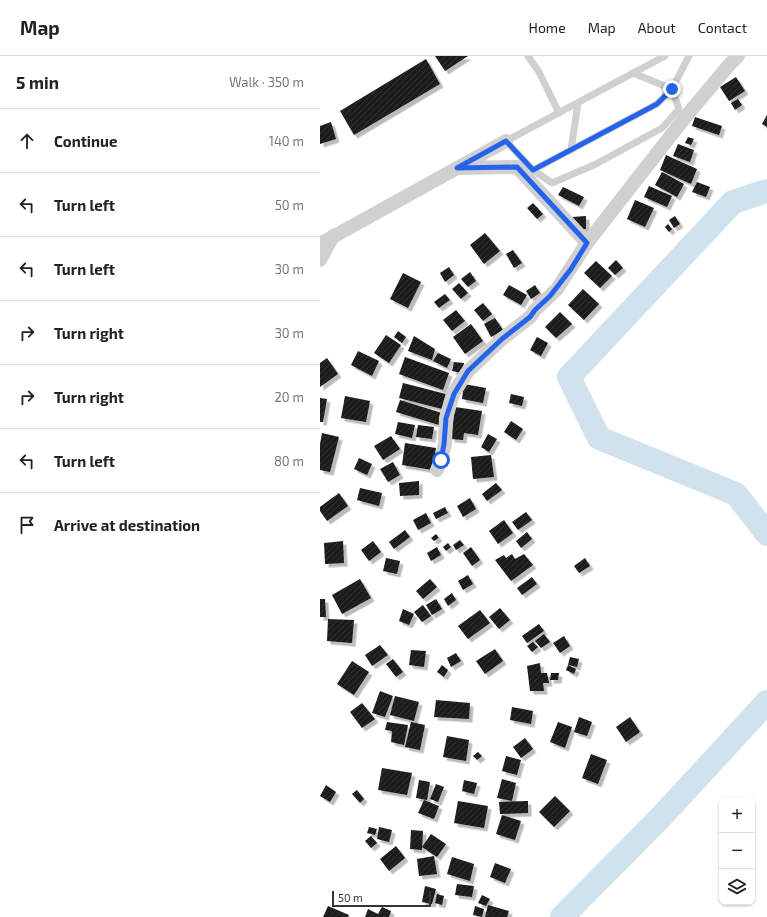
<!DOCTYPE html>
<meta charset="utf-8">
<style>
:root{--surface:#fff;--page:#f6f6f6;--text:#222;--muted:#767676;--line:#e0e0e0}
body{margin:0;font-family:"Exo 2",sans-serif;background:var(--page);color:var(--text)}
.controls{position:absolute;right:12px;bottom:12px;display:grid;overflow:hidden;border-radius:8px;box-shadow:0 1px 3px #0004}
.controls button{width:36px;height:36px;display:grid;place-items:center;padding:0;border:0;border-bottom:1px solid var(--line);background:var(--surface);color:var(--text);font:20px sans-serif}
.scale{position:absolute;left:12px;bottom:10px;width:99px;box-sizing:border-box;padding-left:4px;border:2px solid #333;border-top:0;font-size:11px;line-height:14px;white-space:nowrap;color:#333;-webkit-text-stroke:3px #fff;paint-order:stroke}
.stop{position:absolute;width:12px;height:12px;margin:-9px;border:3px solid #2563eb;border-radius:50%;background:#fff}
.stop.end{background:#2563eb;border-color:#fff;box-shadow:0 1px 4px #0008}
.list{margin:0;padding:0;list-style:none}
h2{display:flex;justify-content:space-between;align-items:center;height:52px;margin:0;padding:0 16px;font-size:17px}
h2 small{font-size:13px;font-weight:400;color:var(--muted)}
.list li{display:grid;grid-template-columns:26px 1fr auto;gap:12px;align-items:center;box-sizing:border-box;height:64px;padding:0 16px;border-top:1px solid var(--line)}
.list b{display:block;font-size:15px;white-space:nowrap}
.list em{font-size:13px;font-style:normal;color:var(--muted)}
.icon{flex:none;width:22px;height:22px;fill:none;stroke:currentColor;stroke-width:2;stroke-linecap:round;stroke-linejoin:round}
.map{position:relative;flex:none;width:447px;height:861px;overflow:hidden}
header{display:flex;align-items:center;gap:24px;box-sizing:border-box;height:56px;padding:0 20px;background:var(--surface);border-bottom:1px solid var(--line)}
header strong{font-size:19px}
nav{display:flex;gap:22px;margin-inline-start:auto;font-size:14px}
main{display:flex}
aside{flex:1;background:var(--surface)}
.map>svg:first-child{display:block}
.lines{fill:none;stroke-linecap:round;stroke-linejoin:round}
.river{stroke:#cfe2ee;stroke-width:24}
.building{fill:url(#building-hatch);filter:url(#shadow)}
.lane{stroke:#d0d0d0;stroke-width:7}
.street{stroke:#d0d0d0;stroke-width:14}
.route{stroke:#2563eb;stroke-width:5}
</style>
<header>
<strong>Map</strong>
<nav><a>Home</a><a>Map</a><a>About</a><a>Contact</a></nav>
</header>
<main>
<aside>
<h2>5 min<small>Walk · 350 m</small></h2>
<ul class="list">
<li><svg class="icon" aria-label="ahead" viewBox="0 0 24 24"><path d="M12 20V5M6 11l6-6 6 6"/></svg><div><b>Continue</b></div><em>140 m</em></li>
<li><svg class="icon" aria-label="left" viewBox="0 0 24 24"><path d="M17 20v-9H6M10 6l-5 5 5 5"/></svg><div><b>Turn left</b></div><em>50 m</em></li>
<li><svg class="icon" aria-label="left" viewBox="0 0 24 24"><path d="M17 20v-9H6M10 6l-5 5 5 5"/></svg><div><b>Turn left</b></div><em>30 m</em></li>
<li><svg class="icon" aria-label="right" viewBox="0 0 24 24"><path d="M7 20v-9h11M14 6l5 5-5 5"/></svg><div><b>Turn right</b></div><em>30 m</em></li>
<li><svg class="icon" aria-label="right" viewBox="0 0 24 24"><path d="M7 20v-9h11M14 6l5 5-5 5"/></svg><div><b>Turn right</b></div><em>20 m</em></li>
<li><svg class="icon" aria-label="left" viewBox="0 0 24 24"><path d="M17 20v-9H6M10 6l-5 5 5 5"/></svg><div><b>Turn left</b></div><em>80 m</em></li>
<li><svg class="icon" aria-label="arrive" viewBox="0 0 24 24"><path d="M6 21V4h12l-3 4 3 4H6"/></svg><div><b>Arrive at destination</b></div></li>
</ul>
</aside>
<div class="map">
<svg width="447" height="861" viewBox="0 0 447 861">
<defs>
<pattern id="building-hatch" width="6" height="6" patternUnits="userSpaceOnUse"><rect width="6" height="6" fill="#1a1a1a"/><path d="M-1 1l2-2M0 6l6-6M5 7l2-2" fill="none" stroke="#333"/></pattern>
<filter id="shadow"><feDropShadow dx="3.5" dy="3.5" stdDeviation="0" flood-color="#0004"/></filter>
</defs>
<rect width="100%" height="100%" fill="#fff"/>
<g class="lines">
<g class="river">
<polyline points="447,135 413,146 249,321 279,382 416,438 447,478"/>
<polyline points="242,861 340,762 447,646"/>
</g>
</g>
<g class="building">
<polygon points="115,0 148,0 125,15"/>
<polygon points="106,3 120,28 34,79 20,55"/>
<polygon points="416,21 425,35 409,45 400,31"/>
<polygon points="418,43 422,49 415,54 411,47"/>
<polygon points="447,59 447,71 442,68"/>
<polygon points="375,61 402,70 399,79 372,70"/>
<polygon points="11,66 16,83 0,88 0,70"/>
<polygon points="368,81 374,83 371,89 365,87"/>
<polygon points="358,88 374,94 370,106 353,100"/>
<polygon points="346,99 377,113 371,128 340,114"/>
<polygon points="342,116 364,128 357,141 335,129"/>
<polygon points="377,126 390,131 386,141 372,136"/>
<polygon points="329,130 352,140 347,151 324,141"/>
<polygon points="243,131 264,141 259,150 238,139"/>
<polygon points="315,144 334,152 325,171 307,163"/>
<polygon points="213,147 223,158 217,163 207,152"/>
<polygon points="266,160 266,173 253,173 252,161"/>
<polygon points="355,160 360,168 354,172 349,164"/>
<polygon points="348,168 352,173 349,176 345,171"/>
<polygon points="165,177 180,195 164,208 150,189"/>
<polygon points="193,194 202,207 194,212 186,198"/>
<polygon points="296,204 303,212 295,219 288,212"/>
<polygon points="276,205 292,220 280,232 264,217"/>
<polygon points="129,211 134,219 125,226 120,217"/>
<polygon points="150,216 156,225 148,231 141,223"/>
<polygon points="83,217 101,226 88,252 70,243"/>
<polygon points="139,227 148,237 141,243 132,233"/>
<polygon points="189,229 207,239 201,249 183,239"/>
<polygon points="215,229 220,237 211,243 206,235"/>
<polygon points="263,233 279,248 264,264 248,249"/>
<polygon points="125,238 130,244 119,252 114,246"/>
<polygon points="163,247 172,258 163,265 154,254"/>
<polygon points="136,254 145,265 132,275 123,264"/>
<polygon points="240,256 252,268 236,282 225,271"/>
<polygon points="175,262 183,274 171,281 164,268"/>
<polygon points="151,268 163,285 145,298 133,281"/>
<polygon points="78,275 86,281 82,287 74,281"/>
<polygon points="66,279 81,289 69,307 54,297"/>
<polygon points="94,280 115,293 112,304 88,295"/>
<polygon points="217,281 228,287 221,300 210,294"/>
<polygon points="38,295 59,305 52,320 31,309"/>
<polygon points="118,297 131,303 127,312 113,305"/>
<polygon points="85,301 129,317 123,334 79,318"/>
<polygon points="7,302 18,318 0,331 0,307"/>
<polygon points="134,306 144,307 142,317 132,315"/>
<polygon points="83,327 126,338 122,353 79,342"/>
<polygon points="144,328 166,332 163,347 142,343"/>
<polygon points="191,338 204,341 202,350 189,347"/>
<polygon points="25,340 50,345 46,366 21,362"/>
<polygon points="0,342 7,343 3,366 0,366"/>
<polygon points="80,344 122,357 119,369 76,356"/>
<polygon points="135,351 162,355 158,379 144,377 143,384 131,383"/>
<polygon points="191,365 203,373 196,384 184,376"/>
<polygon points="78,366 95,369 92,382 75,378"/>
<polygon points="98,369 114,371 112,383 96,381"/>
<polygon points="2,377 19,381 10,416 0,414 0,388"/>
<polygon points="168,378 177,383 169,396 161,391"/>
<polygon points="71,380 80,393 63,404 54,390"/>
<polygon points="85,387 116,392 112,414 82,409"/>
<polygon points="171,399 174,421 153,423 151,401"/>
<polygon points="39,402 52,408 47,419 34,413"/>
<polygon points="73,406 80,419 68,426 60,413"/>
<polygon points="99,425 99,439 80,440 79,427"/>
<polygon points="176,427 182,434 167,445 162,438"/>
<polygon points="40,432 62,437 59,450 37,444"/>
<polygon points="19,437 28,450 7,465 0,455 0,451"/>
<polygon points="150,442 156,453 143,461 137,450"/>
<polygon points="125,451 128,457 116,463 113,457"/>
<polygon points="206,456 212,464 198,474 192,466"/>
<polygon points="106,457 111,467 98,474 93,464"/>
<polygon points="184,464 193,477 178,488 169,475"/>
<polygon points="85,474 90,481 74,493 69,486"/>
<polygon points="207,476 212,483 201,492 196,485"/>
<polygon points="116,478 119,482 114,485 111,482"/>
<polygon points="140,484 144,489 136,494 133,489"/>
<polygon points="23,485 24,507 5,508 4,487"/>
<polygon points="53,485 61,496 49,505 41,494"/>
<polygon points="128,487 131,491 126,495 123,491"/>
<polygon points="117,491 121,499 111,505 107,497"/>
<polygon points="151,491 160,504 152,510 143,497"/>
<polygon points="192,498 195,503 204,498 213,509 191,525 175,504 184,499 186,502"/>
<polygon points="66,502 80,505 77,518 63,515"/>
<polygon points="265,502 270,510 259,517 254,510"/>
<polygon points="148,519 153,528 143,534 138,525"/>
<polygon points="212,521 217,528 202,539 197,532"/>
<polygon points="40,523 51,542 22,558 12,539"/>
<polygon points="110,523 117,531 103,543 96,535"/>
<polygon points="132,537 136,544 128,550 124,543"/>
<polygon points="0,543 5,543 6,561 0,561"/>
<polygon points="116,543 122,553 112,559 106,549"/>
<polygon points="103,549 111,560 102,566 94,556"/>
<polygon points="180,552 190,564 179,573 169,561"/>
<polygon points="83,553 94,558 89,569 79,565"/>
<polygon points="160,554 170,567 148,583 138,570"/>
<polygon points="8,563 34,564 32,587 7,585"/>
<polygon points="219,568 224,575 207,587 202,580"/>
<polygon points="224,578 230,586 221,592 215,585"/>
<polygon points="244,580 250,590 240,597 233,587"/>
<polygon points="213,586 218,591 212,596 207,590"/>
<polygon points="60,589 68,599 52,610 45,599"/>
<polygon points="175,593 183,605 165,618 156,605"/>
<polygon points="91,594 106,595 104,611 89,609"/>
<polygon points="136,597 141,605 131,611 127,602"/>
<polygon points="250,601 259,603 257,611 248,609"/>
<polygon points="73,603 83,616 76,621 66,608"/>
<polygon points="32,605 49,616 34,639 17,628"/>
<polygon points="220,607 221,617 227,617 229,627 223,627 224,635 210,635 207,610"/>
<polygon points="122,609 128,614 124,621 117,616"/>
<polygon points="248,609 256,613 254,618 246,614"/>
<polygon points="231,617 239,617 238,624 230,624"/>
<polygon points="60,635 73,640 65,661 52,657"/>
<polygon points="75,640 99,646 94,665 70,659"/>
<polygon points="116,644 150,647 149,663 114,661"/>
<polygon points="42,647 55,663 42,672 30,656"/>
<polygon points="192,651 213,655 211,668 190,664"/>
<polygon points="259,661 272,666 267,680 254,676"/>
<polygon points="310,661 320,676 306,686 296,671"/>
<polygon points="67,666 88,669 84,689 71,686 72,675 65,674"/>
<polygon points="91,666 105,669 100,694 85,691"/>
<polygon points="238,666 252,671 245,692 230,686"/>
<polygon points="127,680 149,684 146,705 123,701"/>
<polygon points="205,682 213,693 201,702 193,691"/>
<polygon points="158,696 162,700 157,704 153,700"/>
<polygon points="271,698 287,704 278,728 262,722"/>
<polygon points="186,700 201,704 197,719 182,715"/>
<polygon points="62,712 92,717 87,739 58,734"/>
<polygon points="182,723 196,727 192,745 177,742"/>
<polygon points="99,724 110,726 107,744 96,742"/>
<polygon points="144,724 157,727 154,738 142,735"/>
<polygon points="116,728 124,731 118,746 110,743"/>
<polygon points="6,729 16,736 10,746 0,740"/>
<polygon points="37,734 44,743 40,747 32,738"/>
<polygon points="235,740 250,755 234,771 219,756"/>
<polygon points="104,744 119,750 114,763 98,757"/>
<polygon points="138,745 168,750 164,772 134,767"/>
<polygon points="208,745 208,757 180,758 179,746"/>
<polygon points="182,759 201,765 195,784 176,778"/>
<polygon points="49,771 57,773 55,779 47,777"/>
<polygon points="59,771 72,774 69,786 57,783"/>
<polygon points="91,774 103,775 102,794 90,793"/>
<polygon points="111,778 126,788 117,801 102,791"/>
<polygon points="51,780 57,787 51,792 45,785"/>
<polygon points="76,790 85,802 69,815 60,803"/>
<polygon points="114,800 117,818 99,820 97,803"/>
<polygon points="132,801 154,808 150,825 127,818"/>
<polygon points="175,807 191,813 185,827 170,821"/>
<polygon points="137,828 154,830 152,841 135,839"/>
<polygon points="105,830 116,833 112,848 102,846"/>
<polygon points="117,838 124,840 122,849 115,847"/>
<polygon points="162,839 170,843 166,850 158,847"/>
<polygon points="168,849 189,855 187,861 165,861"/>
<polygon points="8,850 29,859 28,861 3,861"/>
<polygon points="155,850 164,853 162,861 153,859"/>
<polygon points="62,851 71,855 69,861 45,861 48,853 58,858"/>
</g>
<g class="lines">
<g class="lane">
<polyline points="208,0 219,16 239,57"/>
<polyline points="345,0 186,85 213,114 337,48 352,33 369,0"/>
<polyline points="251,94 258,47"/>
<polyline points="213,114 232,127 276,108 342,72 359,53 352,33 313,17"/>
</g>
<g class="street">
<polyline points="139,112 197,111 267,187"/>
<polyline points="0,188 186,85"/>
<polyline points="0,204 13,180"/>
<polyline points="117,414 121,404 125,388 126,362 133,338 148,315 182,283 210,261 215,254 237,233 267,187 363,64 409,9 418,0"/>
</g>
</g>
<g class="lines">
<polyline class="route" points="121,404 124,388 126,362 134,338 148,315 182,283 210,261 215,254 230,240 251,213 267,187 197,111 137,112 186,85 213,114 337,48 352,33"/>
</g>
</svg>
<div class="controls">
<button>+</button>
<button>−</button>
<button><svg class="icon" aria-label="layers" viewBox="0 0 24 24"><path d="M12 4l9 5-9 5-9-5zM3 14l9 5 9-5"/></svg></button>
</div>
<div class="scale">50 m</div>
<div class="stop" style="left:121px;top:404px"></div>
<div class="stop end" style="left:352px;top:33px"></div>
</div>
</main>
